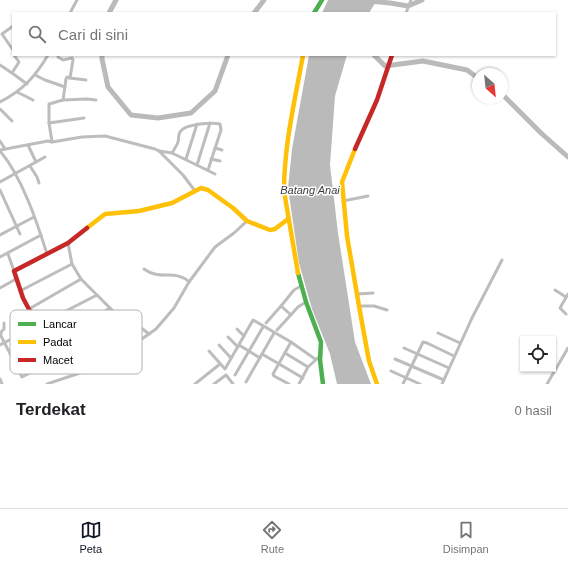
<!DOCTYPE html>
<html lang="id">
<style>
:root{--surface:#fff;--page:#f6f6f6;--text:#202124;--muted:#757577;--line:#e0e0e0;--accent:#111827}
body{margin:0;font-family:Helvetica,sans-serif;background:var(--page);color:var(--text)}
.controls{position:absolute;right:12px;bottom:12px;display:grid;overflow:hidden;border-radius:0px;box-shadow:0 1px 3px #0004}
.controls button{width:36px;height:36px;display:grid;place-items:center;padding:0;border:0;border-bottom:1px solid var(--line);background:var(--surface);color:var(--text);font:20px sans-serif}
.compass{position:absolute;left:472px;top:68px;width:36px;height:36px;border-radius:50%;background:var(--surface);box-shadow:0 1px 3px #0004;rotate:153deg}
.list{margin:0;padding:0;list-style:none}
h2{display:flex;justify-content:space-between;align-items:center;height:52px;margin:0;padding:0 16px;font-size:17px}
h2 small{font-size:13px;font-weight:400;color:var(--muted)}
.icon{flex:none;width:22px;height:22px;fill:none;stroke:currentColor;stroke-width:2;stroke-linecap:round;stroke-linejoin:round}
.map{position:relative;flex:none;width:568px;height:384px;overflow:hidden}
.search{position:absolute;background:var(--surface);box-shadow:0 1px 3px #0004;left:12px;right:12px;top:12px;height:44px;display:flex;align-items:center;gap:10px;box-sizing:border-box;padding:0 14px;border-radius:0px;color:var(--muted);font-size:15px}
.sheet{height:124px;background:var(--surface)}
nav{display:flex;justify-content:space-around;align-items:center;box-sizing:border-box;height:56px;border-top:1px solid var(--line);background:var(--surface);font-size:11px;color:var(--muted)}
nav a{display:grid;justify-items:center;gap:2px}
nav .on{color:var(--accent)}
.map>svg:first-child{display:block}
.water{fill:#bababa}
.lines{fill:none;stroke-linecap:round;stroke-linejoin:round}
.river{stroke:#bababa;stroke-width:5}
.street{stroke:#bdbdbd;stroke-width:3}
.fast{stroke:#4caf50;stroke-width:4.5}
.slow{stroke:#ffc107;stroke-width:4.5}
.jam{stroke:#c62828;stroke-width:4.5}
.labels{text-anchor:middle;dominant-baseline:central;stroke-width:3;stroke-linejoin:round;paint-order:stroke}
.water-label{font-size:11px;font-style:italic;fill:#3e3e3e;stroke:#fff}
.key{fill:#fff;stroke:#b2b2b2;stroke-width:1}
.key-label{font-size:11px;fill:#000}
</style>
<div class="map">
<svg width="568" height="384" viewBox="0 0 568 384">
<rect width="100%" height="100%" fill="#fff"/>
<g class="water">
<polygon points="328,0 377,0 369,13 322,13"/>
<polygon points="309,55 347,55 335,96 330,165 338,233 355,342 371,384 337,384 330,354 312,309 299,263 288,188 292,149"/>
</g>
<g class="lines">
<g class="river">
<polyline points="369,1 390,3 408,6 422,0"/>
<polyline points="109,13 116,0"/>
<polyline points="254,13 264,0"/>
<polyline points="102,55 102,59 108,87 131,115 158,118 191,113 215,91 228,55"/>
<polyline points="374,55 385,66 423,61 467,70 478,78"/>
<polyline points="502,94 541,133 568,157"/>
</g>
<g class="street">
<polyline points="70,13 77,0"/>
<polyline points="406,13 411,0"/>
<polyline points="13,26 2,34 13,50"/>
<polyline points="14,55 19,62 12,73 27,84"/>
<polyline points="0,65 12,73"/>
<polyline points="35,75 45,80 65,87"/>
<polyline points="70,78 86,80"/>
<polyline points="17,92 33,100"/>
<polyline points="63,100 87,99 96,100"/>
<path d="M0 102C23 90 35 77 48 55"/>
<polyline points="0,109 12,121"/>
<polyline points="49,123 84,118"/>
<polyline points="0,141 5,149"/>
<polyline points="52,142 49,123 49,104 63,100 66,79 67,77 70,78 73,60 72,58 63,60 58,57"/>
<polyline points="28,145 36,162"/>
<polyline points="215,148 222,150"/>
<polyline points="0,150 48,141 52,142 82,137 105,136 155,149 159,151 183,175 195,191"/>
<path d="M0 151C22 177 37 222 47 254"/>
<polyline points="159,151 172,153 215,174"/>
<path d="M172 153C174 149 177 146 178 142 179 139 178 135 180 132 184 124 212 122 220 124L221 130 208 170"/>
<polyline points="186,159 197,124"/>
<polyline points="211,159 220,161"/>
<polyline points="197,165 210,123"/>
<polyline points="30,166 37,177 39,183"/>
<polyline points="0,182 45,157"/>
<polyline points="0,190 20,234"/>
<polyline points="343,201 368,196"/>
<polyline points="0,235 34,217"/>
<polyline points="68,243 72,264"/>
<polyline points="8,254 14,271"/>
<polyline points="0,257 41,235"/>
<polyline points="189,282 215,247 234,233 247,221"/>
<polyline points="0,288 16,279"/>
<polyline points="555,290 566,297"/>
<polyline points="20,291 72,264 81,279 97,295"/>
<polyline points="357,294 373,293"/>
<polyline points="359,306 374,306 387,310"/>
<polyline points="29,309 81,279"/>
<polyline points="566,314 560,308 568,294"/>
<polyline points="291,315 281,306 294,290 301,286"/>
<polyline points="4,323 4,329 1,332 1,336 22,377 56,360 84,344"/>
<polyline points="266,323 281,306"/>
<polyline points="237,329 244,336"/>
<polyline points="99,330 113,355"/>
<polyline points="277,330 298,307 306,302"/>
<polyline points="438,333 460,343"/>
<polyline points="228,337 238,347"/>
<polyline points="0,345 97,295 110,308"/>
<polyline points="219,345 231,358"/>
<polyline points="239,345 260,358"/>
<polyline points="404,348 449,368"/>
<polyline points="209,351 225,369 253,320 291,342 315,359"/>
<polyline points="285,353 308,367"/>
<polyline points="262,354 303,378"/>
<polyline points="395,359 444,380"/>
<polyline points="14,360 75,328"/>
<path d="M94 366 113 355 129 348 156 329 174 308 189 282C176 269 160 281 144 269"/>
<polyline points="391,371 420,384"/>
<polyline points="235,375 263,327"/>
<polyline points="0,379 2,384"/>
<polyline points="246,382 274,333"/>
<polyline points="47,384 92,369 94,366 75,328 110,308 124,321 135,323 149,334"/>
<polyline points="195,384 220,364"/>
<polyline points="214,384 226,375 233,384"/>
<polyline points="289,384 274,376 273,374 291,342"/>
<polyline points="299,384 308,367 321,355"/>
<polyline points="403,384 423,342 427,343 454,356"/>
<polyline points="442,384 472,318 502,260"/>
<polyline points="547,384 568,348"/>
</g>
<g class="fast">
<polyline points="314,13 322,0"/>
<polyline points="298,273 306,302 321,342 320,360 323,384"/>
</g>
<g class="slow">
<polyline points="355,149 342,182 347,236 359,306 369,361 377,384"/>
<polyline points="87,228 105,214 139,211 172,203 201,188 208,190 233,208 247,221 270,230 275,229 288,219"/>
<path d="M298 273 284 191C284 145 295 100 303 55"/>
</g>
<g class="jam">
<polyline points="355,149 377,100 392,55"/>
<polyline points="56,360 23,298 14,271 68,243 87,228"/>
</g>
</g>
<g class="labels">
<g class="water-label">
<text x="310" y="190">Batang Anai</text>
</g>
</g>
<rect x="10" y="310" width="132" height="64" rx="6" class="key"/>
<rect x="18" y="322" width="18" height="4" fill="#4caf50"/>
<rect x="18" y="340" width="18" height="4" fill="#ffc107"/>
<rect x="18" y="358" width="18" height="4" fill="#c62828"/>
<g class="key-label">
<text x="43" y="328">Lancar</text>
<text x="43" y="346">Padat</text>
<text x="43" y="364">Macet</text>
</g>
</svg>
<div class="controls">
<button><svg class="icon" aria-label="locate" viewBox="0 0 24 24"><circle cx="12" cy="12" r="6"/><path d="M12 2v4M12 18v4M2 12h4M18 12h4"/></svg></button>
</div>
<svg class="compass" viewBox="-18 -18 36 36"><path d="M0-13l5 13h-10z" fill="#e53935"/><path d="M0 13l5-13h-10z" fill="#757577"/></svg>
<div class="search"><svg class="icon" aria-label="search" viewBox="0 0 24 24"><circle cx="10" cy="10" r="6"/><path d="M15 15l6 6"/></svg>Cari di sini</div>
</div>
<section class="sheet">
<h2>Terdekat<small>0 hasil</small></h2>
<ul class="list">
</ul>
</section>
<nav>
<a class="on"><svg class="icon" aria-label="map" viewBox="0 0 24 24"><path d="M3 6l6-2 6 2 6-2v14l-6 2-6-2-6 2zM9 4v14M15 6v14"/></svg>Peta</a>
<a><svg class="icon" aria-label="directions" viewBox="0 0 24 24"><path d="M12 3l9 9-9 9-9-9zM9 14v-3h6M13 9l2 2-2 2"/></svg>Rute</a>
<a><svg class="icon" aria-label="saved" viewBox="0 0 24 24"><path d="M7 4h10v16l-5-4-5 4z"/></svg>Disimpan</a>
</nav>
